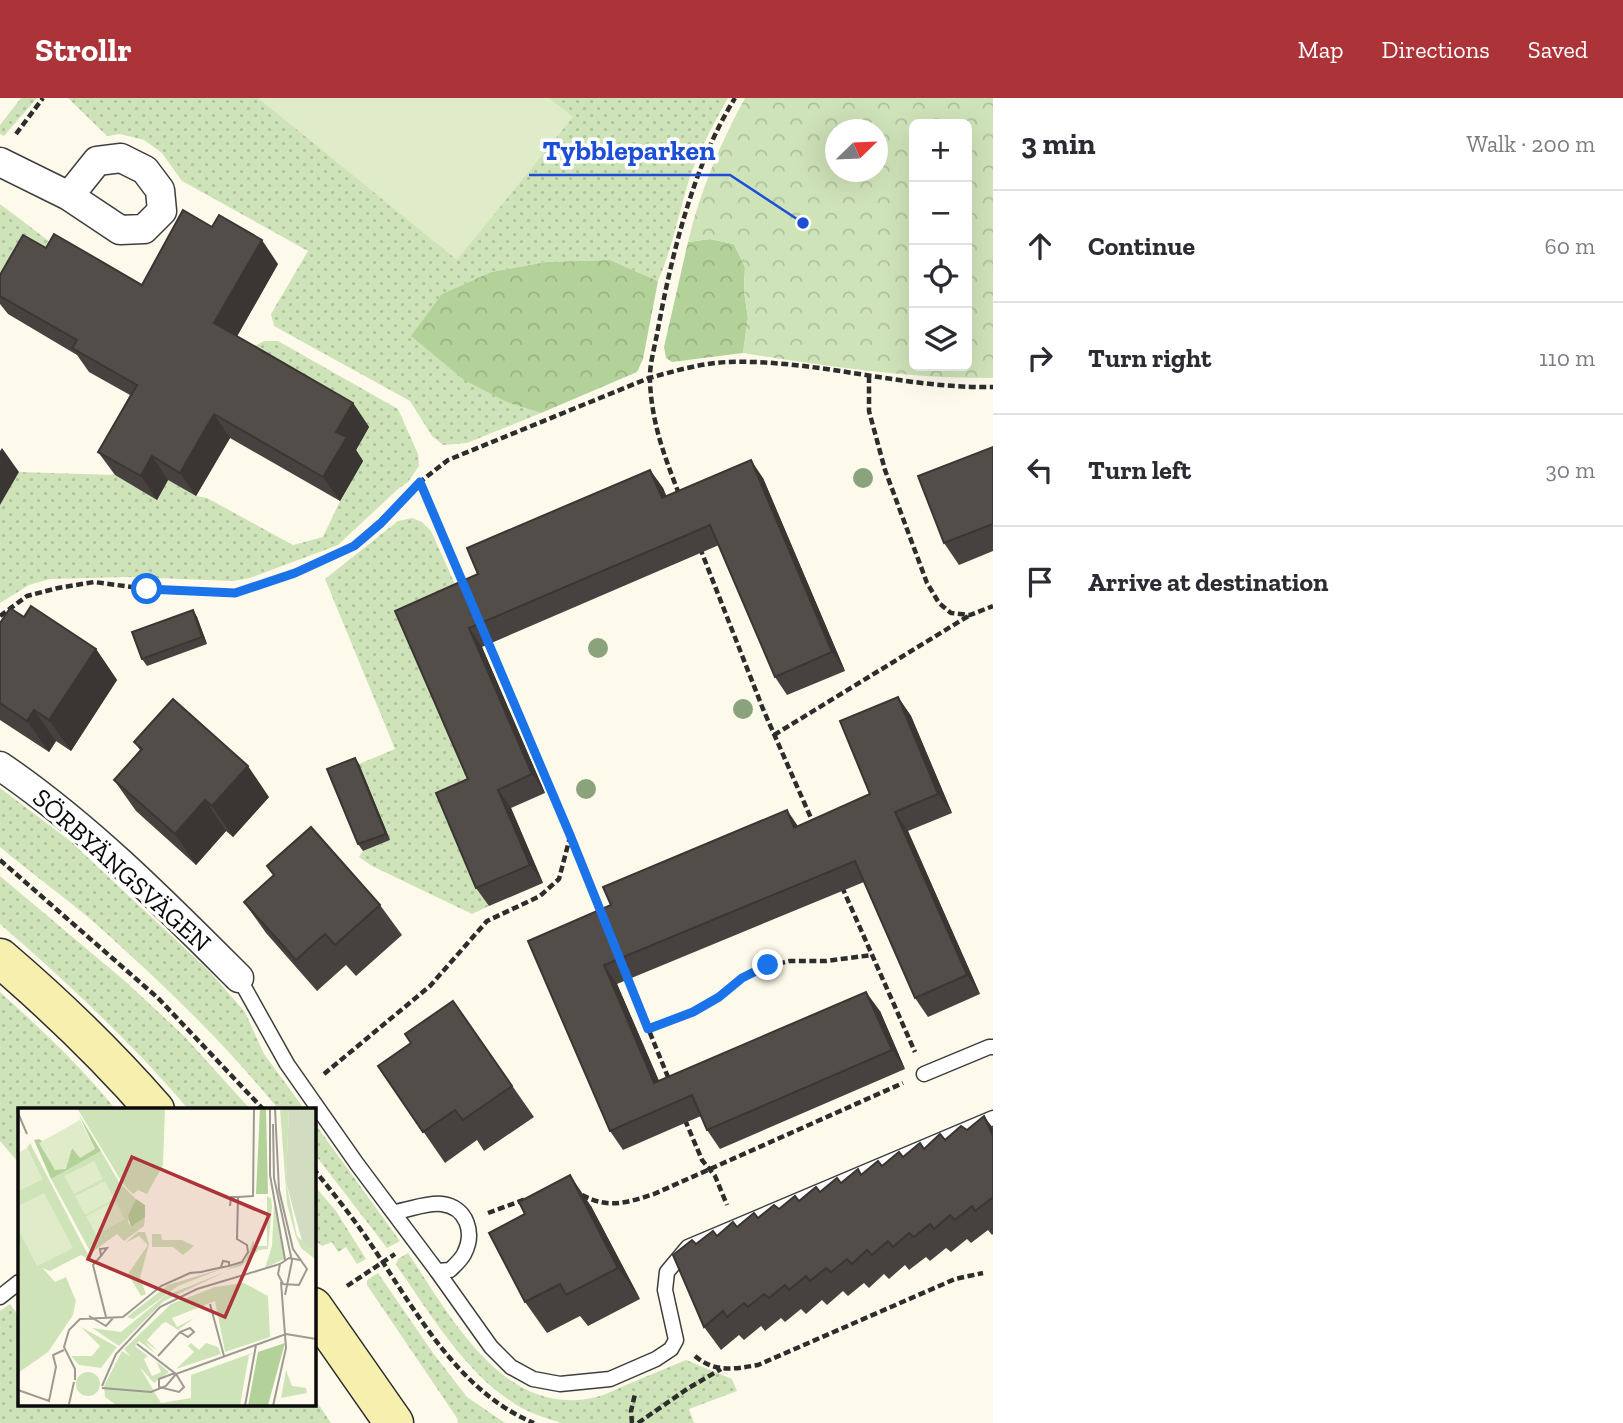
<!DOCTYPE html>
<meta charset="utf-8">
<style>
:root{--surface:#fff;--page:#f2f2f3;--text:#2b2b33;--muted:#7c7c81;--line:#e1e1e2;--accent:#ac3337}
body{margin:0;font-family:"Zilla Slab",serif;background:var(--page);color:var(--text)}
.controls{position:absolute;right:21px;top:21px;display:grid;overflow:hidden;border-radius:10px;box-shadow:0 7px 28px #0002}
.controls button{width:63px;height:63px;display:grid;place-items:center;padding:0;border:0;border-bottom:2px solid var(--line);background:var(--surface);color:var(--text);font:35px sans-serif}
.compass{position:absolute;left:825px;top:21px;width:63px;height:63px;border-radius:50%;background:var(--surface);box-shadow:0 7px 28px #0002;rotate:67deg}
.stop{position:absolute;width:21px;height:21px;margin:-16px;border:5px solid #1a73e8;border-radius:50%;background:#fff}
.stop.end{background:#1a73e8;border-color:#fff;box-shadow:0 2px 7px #0008}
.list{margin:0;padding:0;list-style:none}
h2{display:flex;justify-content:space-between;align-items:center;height:91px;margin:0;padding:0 28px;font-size:30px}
h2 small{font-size:23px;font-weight:400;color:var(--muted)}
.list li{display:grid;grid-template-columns:46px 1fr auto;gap:21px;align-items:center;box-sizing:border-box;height:112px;padding:0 28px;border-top:2px solid var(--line)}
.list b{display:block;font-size:26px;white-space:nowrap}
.list em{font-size:23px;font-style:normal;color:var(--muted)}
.icon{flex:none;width:38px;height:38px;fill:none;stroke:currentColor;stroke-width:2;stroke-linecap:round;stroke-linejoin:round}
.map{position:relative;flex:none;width:993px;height:1325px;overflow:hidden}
header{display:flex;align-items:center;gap:42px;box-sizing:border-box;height:98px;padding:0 35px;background:var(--accent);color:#fff}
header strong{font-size:33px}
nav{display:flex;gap:38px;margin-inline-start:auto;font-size:24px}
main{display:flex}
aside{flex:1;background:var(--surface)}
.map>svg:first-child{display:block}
.grass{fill:url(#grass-dots)}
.forest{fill:url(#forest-crowns)}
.park{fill:url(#park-crowns);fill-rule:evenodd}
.pitch{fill:#e0ebca}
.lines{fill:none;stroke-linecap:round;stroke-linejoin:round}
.service-casing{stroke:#3e3e3e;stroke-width:17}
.minor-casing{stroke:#3e3e3e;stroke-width:31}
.secondary-casing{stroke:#2d2d2d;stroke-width:41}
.path{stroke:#2d2d2d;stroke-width:4.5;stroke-dasharray:7 3.5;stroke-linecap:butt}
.service{stroke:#fff;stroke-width:14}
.minor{stroke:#fff;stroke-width:28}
.secondary{stroke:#f6efae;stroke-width:38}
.tree{fill:#8ba37d}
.wall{fill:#47423f}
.shaded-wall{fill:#3a3633}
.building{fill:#534d49;stroke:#3a3633;stroke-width:2}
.route{stroke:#1a73e8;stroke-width:9}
.labels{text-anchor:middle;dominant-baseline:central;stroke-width:7;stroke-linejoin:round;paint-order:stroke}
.street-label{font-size:26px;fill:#0b0b0b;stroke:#fff}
.inset-road{fill:none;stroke:#9c9a92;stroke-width:2}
.view{fill:#ac3337;fill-opacity:0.15;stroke:#ac3337;stroke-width:3.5}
.inset-edge{fill:none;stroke:#0b0b0b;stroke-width:3.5}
.leader{fill:none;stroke:#1d4ed8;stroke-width:2.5}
.callout-dot{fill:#1d4ed8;stroke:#fff;stroke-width:2.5}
.callout-label{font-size:28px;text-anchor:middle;font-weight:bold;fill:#1d4ed8;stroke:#fff;stroke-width:7;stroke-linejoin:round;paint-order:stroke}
</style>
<header>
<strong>Strollr</strong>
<nav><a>Map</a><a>Directions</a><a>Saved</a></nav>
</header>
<main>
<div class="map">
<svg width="993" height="1325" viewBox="0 0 993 1325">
<defs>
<pattern id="grass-dots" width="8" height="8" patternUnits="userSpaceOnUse" patternTransform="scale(1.75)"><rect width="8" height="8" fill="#cfe3b9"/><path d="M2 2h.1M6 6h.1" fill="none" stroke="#b0c19e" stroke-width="1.8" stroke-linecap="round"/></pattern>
<pattern id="forest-crowns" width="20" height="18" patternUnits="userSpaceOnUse" patternTransform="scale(1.75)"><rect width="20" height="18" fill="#b3d29a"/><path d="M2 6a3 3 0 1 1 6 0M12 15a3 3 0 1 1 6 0" fill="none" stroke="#99b383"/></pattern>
<pattern id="park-crowns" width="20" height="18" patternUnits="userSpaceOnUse" patternTransform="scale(1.75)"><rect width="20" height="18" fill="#cfe3b9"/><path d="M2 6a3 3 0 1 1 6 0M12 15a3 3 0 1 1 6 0" fill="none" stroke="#b0c19e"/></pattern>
</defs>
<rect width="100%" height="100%" fill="#fdfaec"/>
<g class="grass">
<polygon points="21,0 37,0 4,38 0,36 0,27"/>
<path d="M68 0H728C714 25 700 51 690 79 679 113 673 149 658 183L610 162 546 164 491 174 442 196 412 238 509 305 541 315 467 345 443 347 432 338 410 303 274 228 271 216 308 153 182 83 162 55 144 42 120 36 107 38Z"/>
<polygon points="0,106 70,159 0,203"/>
<polygon points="264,243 278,243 398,311 418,356 419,368 408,384 398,391 338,447 250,480 233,483 129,479 50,481 29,487 0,505 0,407 19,374 115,377 157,401 168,382 196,398 207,400 293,447 323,439 340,403 242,255"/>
<polygon points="412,420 422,424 431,433 464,506 481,699 449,713 489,808 472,816 372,768 359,759 363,753 390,742 359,666 395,651 325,481 398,423"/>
<path d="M0 690 69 742 209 873 245 914 264 956 305 1012H279C225 945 160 883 96 826 65 799 31 775 0 749Z"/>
<path d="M0 778 126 884 184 938 251 1012H189C131 944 67 884 0 826Z"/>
<path d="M0 894C41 931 82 969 116 1012H19V1065L0 1043Z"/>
<polygon points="313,1023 400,1143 387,1150 313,1054"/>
<polygon points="313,1086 336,1113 366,1161 357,1166 346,1149 338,1154 332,1144 322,1148 313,1141"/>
<path d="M408 1155C450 1217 504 1322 596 1299 606 1297 616 1291 626 1287 646 1279 666 1270 686 1262L732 1281 737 1293 689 1311 694 1325H561C546 1320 529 1315 515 1306 464 1274 430 1215 396 1167L398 1161Z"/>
<polygon points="378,1175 433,1255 467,1299 505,1325 458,1325 457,1320 367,1187 367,1182"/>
<polygon points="10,1206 19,1218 19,1306 313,1306 313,1298 331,1325 0,1325 0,1213"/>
</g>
<g class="forest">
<polygon points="710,141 734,146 745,169 744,193 748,220 743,255 672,264 666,260 664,249 688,144"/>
<polygon points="610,162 658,183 643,261 637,274 541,315 509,305 464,282 411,238 442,196 491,174 546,164"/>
</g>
<path class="park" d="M745 0H993V280C909 281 826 268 743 255L748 220 744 193 745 169 734 146 710 141 688 144C700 93 720 46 745 0ZM914 26H967V268H914ZM836 32H878V74H836Z"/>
<polygon class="pitch" points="258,0 549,0 573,19 457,162"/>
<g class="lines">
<g class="service-casing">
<g id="service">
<path d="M239 880 287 966 357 1066 437 1173 450 1172C455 1167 461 1162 464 1156 475 1135 467 1109 442 1106 428 1104 409 1112 394 1114"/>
<polyline points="924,976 989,949 993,949"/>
<polyline points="437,1173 491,1249 511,1269 533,1281 560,1286 610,1281 656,1261 671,1251 676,1242 665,1192 667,1174 688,1149 993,1020"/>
<polyline points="0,1199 19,1184"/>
</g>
</g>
<g class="minor-casing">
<g id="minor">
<polyline points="0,64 69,98 120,132 144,131 162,113 160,92 145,72 121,60 97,63 69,98"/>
<path d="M0 668C88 728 164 805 239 880"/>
</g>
</g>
<g class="secondary-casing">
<g id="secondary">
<path d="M0 860C55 907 107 957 155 1012"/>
<polyline points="313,1209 394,1325"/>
</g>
</g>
<g class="path">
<polyline points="16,36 43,0"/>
<polyline points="869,278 869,313 885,372 927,485 939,505 951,515 970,517 993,508"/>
<polyline points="420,384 464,486"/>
<path d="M679 396C664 357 652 326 650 284 649 267 655 248 658 231 672 155 694 66 735 0"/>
<polyline points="700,450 763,611 814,727"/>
<path d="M0 518 27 498 58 490 94 484 147 491 235 495 295 475 354 448 420 384 448 362 649 280C675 273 701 265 728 264 816 261 904 291 993 289"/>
<polyline points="488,543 602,816"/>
<polyline points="774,637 970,517"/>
<polyline points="0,762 158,900 264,1012"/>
<polyline points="842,789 915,954"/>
<polyline points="626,876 670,984"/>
<polyline points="648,931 693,914 719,899 742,880 768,868 790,863 826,863 872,857"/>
<polyline points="324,976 430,888 487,823 540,798 559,781 570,739"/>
<polyline points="685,1022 702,1062 715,1078 727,1107"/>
<path d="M313 1070C332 1094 351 1117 368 1142 414 1209 456 1293 534 1325"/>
<path d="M582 1097C609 1111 626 1105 654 1096L903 985"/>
<polyline points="488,1115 526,1101"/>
<polyline points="347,1188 395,1156"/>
<path d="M695 1258C715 1275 734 1271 758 1267L955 1181 983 1175"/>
<polyline points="632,1325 631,1313 635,1296"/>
<polyline points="638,1325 687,1291 721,1271"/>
</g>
<use href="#service" class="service"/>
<use href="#minor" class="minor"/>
<use href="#secondary" class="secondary"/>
</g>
<g class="tree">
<circle cx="863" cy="380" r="10"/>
<circle cx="598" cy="550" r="10"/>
<circle cx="743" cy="611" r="10"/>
<circle cx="586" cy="691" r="10"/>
</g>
<g class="wall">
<polygon points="46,150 142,187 278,166 237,238 353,305 369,329 356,352 363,363 340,403 230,340 196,398 168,382 157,402 115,377 98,354 130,297 89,274 77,257 8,216 0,206 0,177"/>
<polygon points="993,349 993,453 959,467 944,445"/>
<polygon points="650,372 663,390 666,398 763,380 845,573 787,597 775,579 719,447 482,549 545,695 511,710 543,785 489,808 476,790 468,681 395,513 478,476"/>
<polygon points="193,512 197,519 207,546 147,568 142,561"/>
<polygon points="24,519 96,551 117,582 71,653 56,643 49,654 0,622 0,525"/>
<polygon points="898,599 911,618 952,715 908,733 980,896 928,919 915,900 864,784 617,886 659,983 880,913 905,971 720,1051 707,1032 701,1018 623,1052 610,1033 528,843 798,728 870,696"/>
<polygon points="134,644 269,699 233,739 226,733 196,767 136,713 114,682 140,652"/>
<polygon points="355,660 359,666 390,742 363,753 358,746"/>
<polygon points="267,768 380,807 402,837 356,878 346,867 317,893 266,835 244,804 274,778"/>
<polygon points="453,903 534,1019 484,1053 477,1042 445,1065 378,968 410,945"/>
<polygon points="993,1030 993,1136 992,1137 988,1132 971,1145 967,1141 951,1154 946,1150 930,1163 926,1159 909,1172 905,1167 889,1181 884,1176 869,1190 864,1185 848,1198 843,1193 827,1207 822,1202 806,1216 801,1211 785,1224 781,1220 765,1233 761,1228 744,1242 739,1237 721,1252 704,1229 696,1146 967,1032"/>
<polygon points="591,1108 640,1201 588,1228 580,1218 547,1235 525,1204"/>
</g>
<g class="shaded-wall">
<polygon points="262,142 278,166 231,249 214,225"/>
<polygon points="353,305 369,329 356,352 363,363 340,403 323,379 336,334"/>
<polygon points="214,316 230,340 196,398 180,375"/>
<polygon points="2,350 19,374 0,407 0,353"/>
<polygon points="152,358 168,382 157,402 141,378"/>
<polygon points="751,362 763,380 845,573 832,554"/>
<polygon points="650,372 663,390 675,418 662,400"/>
<polygon points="193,512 197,519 207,546 202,539"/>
<polygon points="469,530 482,549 545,695 532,676"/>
<polygon points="96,551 117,582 71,653 49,622"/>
<polygon points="898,599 911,618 952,715 938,696"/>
<polygon points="34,612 56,643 49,654 27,623"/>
<polygon points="355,660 359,666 390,742 386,736"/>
<polygon points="248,668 269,699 233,739 212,708"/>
<polygon points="498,692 511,710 543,785 530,767"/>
<polygon points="205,702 226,733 196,767 175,736"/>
<polygon points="787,712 800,731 794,730"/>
<polygon points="895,714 908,733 980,896 967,877"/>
<polygon points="604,867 617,886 668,1004 654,985"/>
<polygon points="866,894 880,913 905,971 892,952"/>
<polygon points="984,1018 993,1030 993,1038"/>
<polygon points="570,1077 591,1108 640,1201 618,1170"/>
</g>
<g class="building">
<polygon points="183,112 212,129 219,117 262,142 214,225 353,305 336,334 347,339 323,379 214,316 180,375 152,358 141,378 98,354 137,287 72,250 77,242 0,198 0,177 23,137 46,150 54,136 142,187"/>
<polygon points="993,349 993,426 944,445 918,378"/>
<polygon points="751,362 832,554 775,579 710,427 469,530 532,676 498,692 530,767 476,790 436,695 468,681 395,513 478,476 467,450 650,372 662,400"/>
<polygon points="31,508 96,551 49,622 34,612 27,623 0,605 0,525 10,510 24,519"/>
<polygon points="193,512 202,539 142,561 132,534"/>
<polygon points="898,599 938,696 895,714 967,877 915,900 855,763 604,867 654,985 866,894 892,952 707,1032 692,997 610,1033 528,843 611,807 603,789 787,712 794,730 870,696 840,623"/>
<polygon points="173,601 248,668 212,708 205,702 175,736 114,682 142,651 134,644"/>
<polygon points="355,660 386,736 358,746 327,671"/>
<polygon points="311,729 380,807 335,847 325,836 296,862 244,804 274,777 267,768"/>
<polygon points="453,903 512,988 463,1022 455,1012 423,1034 378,968 411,945 405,936"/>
<polygon points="984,1018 993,1038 993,1101 992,1100 975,1113 972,1108 955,1122 950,1117 934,1131 930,1126 914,1139 909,1135 893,1149 888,1143 872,1157 867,1152 852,1166 847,1161 831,1174 826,1170 810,1183 806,1178 789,1192 785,1187 769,1200 764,1196 748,1209 744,1205 727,1219 723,1213 704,1229 673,1157 692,1142 696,1146 713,1133 717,1138 733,1124 737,1129 754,1115 758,1120 774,1107 779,1111 795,1098 799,1103 816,1089 820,1094 837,1080 841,1085 858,1071 861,1077 878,1063 882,1068 899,1054 903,1059 920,1045 924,1051 940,1036 945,1042 961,1028 967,1032"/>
<polygon points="570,1077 618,1170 566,1197 560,1186 525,1204 489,1135 525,1116 519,1104"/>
</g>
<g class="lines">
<polyline class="route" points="147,491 235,495 295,475 354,448 381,425 420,384 570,737 648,931 693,914 719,899 742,880 768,867"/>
</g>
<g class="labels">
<g class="street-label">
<text transform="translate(122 772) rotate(42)">SÖRBYÄNGSVÄGEN</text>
</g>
</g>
<g transform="translate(18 1010)">
<rect width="298" height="298" fill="#fdfaec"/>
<path d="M262 0H271L268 74 279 128 297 145V151L283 140 278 129 269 96ZM12 35 66 139 74 153 63 147 32 163 19 158 0 136V83L24 71 9 40ZM83 43 101 74 118 91 110 114 113 119 127 109 126 118 106 133 99 126 73 145 33 71ZM249 88 253 90 254 98 250 141 241 142 223 158 208 162 228 152 235 132 237 138H249ZM256 95 266 151 247 160 254 138ZM120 124H127L131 136 122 170 128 186 123 188 110 166 130 137 121 128 107 135ZM134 126H143L144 132H164L176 138 165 147 155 139H134ZM206 160 160 178 115 211 109 209 150 177ZM207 164 146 193 101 238 74 220 103 224 147 188ZM226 175 250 188 252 229 207 244 197 193 154 210 159 219 176 210 160 222 148 214 144 216 129 232 140 243 127 234 138 246 121 233 117 238 130 248 126 251 134 268 143 264 138 253 151 264 136 275 106 241 153 196 197 179ZM63 219 99 239 83 260 61 257 53 248H74L82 238ZM173 235 181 242 188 235 200 239 203 246 158 261 176 244 170 238ZM104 243 117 251 143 295 173 290V267L237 244 231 247 222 297H98L87 289 86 278ZM268 262 274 278 288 280 289 285 263 290ZM58 276a12 12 0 1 1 24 0a12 12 0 1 1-24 0Z" fill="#cfe3b9"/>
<path d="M242 0H248L250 86H238ZM61 7 83 43 33 71 16 32 21 31 50 51 54 40 77 41ZM118 91 127 97V109L113 119 110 108ZM267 235 250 297 230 298 240 244Z" fill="#b3d29a"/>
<path d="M271 0H297V145L284 133 268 74Z" fill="#d2dcc0"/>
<path d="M59 0H147L145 57 129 86 120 82 115 86 105 76ZM2 135 37 174 48 169 58 193 55 207 30 244 0 265Z" fill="#cfe3b9"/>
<path d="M62 12 77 41 62 50 54 40 48 61 37 62 21 35ZM9 40 24 71 0 83V45ZM76 53 85 71 56 86 46 68ZM87 73 96 91 67 107 57 88ZM26 85 55 140 19 158 0 121V98ZM97 93 107 111 78 127 68 108Z" fill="#e0ebca"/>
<path class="inset-road" d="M252 0V67L267 152M257 0 261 82 275 141 289 161 281 177 265 176 260 166 262 156 271 150 282 152M0 5 9 26M255 16 256 70 274 153 267 187M220 89 235 88 236 0M83 148 89 140 82 141 83 148 75 157 88 209M211 158 224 154 230 144 229 137 219 131 220 89H213L212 98M192 196 206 248M71 208 88 218 95 210M119 236 158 266 166 279 161 284 141 279V271L154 266H158L268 226 298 231M140 248 162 224 172 220 176 224 170 229 162 224M57 272V261L46 239 51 222 62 211 105 209 143 178 172 165 183 164 196 161 211 158V154L205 153 203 159M84 278 98 246 142 199 179 181 262 156M84 280 133 284 148 278 158 266M0 282 31 293 38 259 35 247 46 242M51 296 56 274M227 298 238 237M255 298 268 240 263 174"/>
<path class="view" d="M114 49 251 107 207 209 70 151Z"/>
<rect width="298" height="298" class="inset-edge"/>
</g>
<path class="leader" d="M803 125L730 77H529"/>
<circle class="callout-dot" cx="803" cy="125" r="7"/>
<g class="callout-label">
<text x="629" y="62">Tybbleparken</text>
</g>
</svg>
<div class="controls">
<button>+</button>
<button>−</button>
<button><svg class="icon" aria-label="locate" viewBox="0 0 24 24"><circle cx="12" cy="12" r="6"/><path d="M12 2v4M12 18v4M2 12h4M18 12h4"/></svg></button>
<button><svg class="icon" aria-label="layers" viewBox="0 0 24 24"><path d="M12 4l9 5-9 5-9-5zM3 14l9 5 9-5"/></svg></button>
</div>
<svg class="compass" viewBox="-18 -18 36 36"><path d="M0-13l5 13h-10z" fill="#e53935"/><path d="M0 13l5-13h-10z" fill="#7c7c81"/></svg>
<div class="stop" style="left:147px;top:491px"></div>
<div class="stop end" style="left:768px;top:867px"></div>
</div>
<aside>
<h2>3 min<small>Walk · 200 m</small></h2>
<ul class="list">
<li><svg class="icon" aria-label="ahead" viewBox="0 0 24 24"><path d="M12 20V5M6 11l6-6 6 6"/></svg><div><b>Continue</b></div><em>60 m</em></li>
<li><svg class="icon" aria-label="right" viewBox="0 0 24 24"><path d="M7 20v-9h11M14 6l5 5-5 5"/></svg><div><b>Turn right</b></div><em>110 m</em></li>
<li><svg class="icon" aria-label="left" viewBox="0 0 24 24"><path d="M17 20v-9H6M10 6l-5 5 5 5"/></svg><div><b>Turn left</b></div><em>30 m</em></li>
<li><svg class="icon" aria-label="arrive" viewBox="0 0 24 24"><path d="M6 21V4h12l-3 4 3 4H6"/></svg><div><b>Arrive at destination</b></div></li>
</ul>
</aside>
</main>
